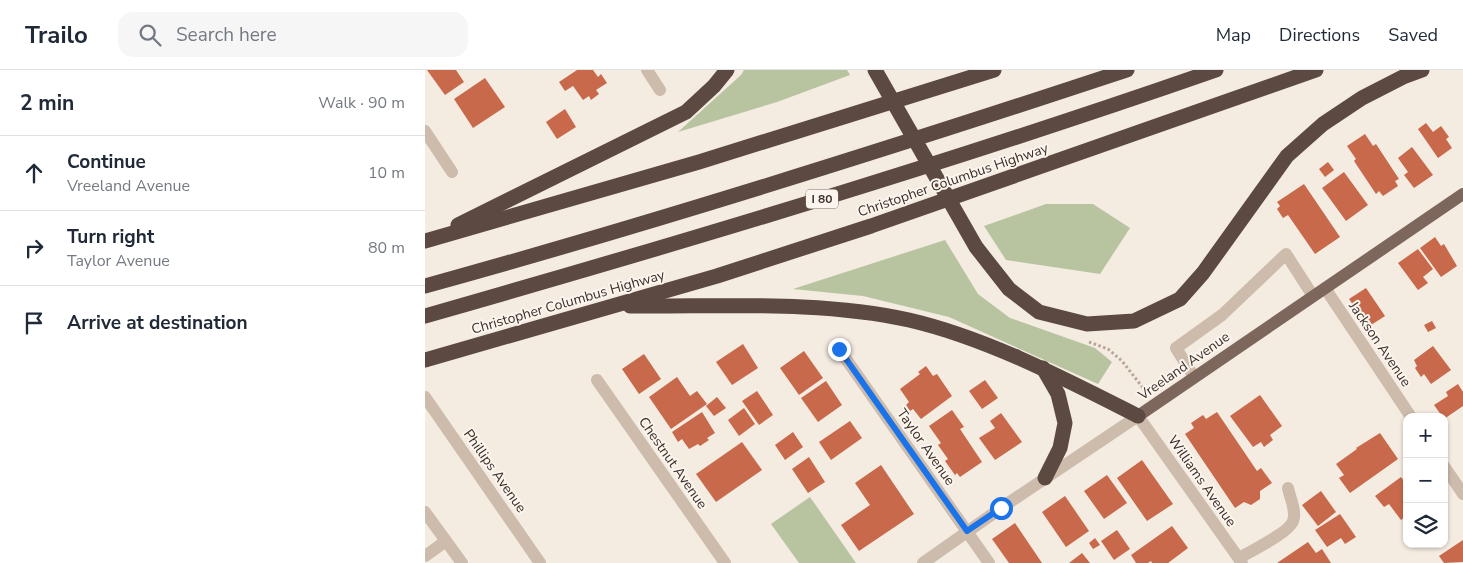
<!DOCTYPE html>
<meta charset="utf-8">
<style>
:root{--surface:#fff;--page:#f6f6f7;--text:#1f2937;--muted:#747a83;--line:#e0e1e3}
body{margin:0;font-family:"Nunito Sans",sans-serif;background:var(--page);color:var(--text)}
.controls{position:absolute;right:15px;bottom:15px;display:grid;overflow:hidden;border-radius:10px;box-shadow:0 1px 4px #0004}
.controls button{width:45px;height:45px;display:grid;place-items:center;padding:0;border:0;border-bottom:1px solid var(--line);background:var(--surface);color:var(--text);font:25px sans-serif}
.stop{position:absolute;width:15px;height:15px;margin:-11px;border:4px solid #1a73e8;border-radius:50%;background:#fff}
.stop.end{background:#1a73e8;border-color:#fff;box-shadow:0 1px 5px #0008}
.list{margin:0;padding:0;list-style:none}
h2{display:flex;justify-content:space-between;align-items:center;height:65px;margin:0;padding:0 20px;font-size:21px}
h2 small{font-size:16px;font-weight:400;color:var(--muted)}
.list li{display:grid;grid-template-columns:32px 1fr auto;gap:15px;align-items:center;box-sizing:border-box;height:75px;padding:0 20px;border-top:1px solid var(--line)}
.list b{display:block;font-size:19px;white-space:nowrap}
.list p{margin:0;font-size:16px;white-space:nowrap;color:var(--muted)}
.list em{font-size:16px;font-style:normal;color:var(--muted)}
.icon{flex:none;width:28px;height:28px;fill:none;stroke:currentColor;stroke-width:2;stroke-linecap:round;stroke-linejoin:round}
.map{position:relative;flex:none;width:1038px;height:493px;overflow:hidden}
header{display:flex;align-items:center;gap:30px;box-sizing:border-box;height:70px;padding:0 25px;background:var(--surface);border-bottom:1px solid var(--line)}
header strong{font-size:24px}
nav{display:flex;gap:28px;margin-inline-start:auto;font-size:18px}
.search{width:350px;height:45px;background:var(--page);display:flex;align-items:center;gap:12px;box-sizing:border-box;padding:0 18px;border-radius:15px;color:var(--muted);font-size:19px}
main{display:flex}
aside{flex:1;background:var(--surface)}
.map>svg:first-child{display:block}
.green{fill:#b8c4a0}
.building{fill:#c8694b}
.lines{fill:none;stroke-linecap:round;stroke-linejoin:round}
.path{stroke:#b9a596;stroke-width:3;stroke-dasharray:2.5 2.5;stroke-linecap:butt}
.minor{stroke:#cdbbac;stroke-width:12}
.major{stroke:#7d675c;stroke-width:12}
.highway{stroke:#5c4a42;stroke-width:15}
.route{stroke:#1a73e8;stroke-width:6}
.labels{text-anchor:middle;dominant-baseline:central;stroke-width:4;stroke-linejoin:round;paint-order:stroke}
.shield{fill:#fbf5ee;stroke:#756b66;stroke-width:1}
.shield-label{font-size:12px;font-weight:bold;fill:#3b302b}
.street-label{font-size:14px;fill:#3b302b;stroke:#fbf5ee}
</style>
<header>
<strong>Trailo</strong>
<div class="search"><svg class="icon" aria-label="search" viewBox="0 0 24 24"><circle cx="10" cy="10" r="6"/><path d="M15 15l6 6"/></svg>Search here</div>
<nav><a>Map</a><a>Directions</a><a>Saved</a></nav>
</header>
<main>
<aside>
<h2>2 min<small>Walk · 90 m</small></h2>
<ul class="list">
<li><svg class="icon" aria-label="ahead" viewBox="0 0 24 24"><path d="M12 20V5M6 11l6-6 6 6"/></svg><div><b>Continue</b><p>Vreeland Avenue</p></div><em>10 m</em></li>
<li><svg class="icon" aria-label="right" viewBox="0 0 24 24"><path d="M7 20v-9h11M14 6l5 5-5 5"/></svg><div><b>Turn right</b><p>Taylor Avenue</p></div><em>80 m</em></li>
<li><svg class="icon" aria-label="arrive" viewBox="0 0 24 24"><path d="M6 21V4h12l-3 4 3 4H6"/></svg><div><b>Arrive at destination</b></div></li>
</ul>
</aside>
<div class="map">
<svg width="1038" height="493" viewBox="0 0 1038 493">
<rect width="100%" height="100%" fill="#f4ebe1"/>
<g class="green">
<polygon points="319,0 422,0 425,5 352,32 253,62 316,5"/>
<polygon points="621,134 668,134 705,158 675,204 581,190 559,156"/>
<polygon points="520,170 553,224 585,248 670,278 687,292 673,314 524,247 438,226 368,219"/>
<polygon points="385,427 431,493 374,493 346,454"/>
</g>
<g class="building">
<polygon points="2,0 31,0 39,12 20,25"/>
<polygon points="152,0 168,0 173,7 176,4 182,13 171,20 174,24 166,30 164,26 158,30 148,16 140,21 134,12"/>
<polygon points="60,8 80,37 48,58 29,29"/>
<polygon points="140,39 151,57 132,69 121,52"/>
<polygon points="1001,53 1008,62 1016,56 1024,67 1021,69 1027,78 1013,88 993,59"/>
<polygon points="940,64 948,76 951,74 974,109 970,111 973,116 958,126 954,121 951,124 929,91 931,89 922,76"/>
<polygon points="987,77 1008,105 989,118 979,105 983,102 973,88"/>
<polygon points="903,92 909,100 900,107 894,99"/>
<polygon points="919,102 943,135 921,151 897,118"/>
<polygon points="879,114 915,167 890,184 863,145 858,148 852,139 855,136 852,132"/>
<polygon points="1010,167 1016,176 1019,174 1032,196 1016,207 995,178"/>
<polygon points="993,179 1008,199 998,207 1003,213 993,220 973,193"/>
<polygon points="941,218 960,246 943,257 924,229"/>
<polygon points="1007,251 1011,258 1003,262 999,255"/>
<polygon points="318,274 333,298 307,315 291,292"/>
<polygon points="1008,276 1026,300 1006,314 999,304 996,307 990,298 992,296 989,290"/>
<polygon points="379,281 398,308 374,325 355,298"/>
<polygon points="219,284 236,309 214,324 197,299"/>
<polygon points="501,296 508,306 512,304 527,326 496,349 488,339 485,341 481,335 484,332 475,319 495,304 493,302"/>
<polygon points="252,307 265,326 272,321 282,334 246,359 224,327"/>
<polygon points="560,310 573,328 557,339 544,321"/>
<polygon points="401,311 417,335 393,352 376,328"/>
<polygon points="1033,314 1038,322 1038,336 1019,349 1009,335 1023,326 1021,322"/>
<polygon points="332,321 348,345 334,355 317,331"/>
<polygon points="835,325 857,356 845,365 848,370 839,377 836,372 828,377 805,346"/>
<polygon points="292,327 301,338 289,346 281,336"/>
<polygon points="319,338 330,354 314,366 303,350"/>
<polygon points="527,340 539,357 535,359 557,392 535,407 532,403 530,405 520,391 523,389 513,375 516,373 504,356"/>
<polygon points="277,342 290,363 282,368 284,370 275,376 273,374 264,379 257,369 253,372 247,362"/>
<polygon points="792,342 832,401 836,398 847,413 835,421 835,429 826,435 819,432 810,438 760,364 769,358 766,353 778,345 781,349"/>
<polygon points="576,343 597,372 570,390 554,368 570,358 565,351"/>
<polygon points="425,351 437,368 406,390 394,372"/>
<polygon points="368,362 378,377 360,390 350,375"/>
<polygon points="955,363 973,389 925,423 914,408 919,405 911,394 932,379 931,378"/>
<polygon points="317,372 337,400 291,432 271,404"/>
<polygon points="384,387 400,412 383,423 367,399"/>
<polygon points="717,390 748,434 722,451 692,408"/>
<polygon points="456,395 489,444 434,481 416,455 445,435 430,413"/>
<polygon points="682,405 702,433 679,449 659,421"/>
<polygon points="976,407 982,415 982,446 976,450 964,434 959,437 950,426"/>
<polygon points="896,421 911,442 893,456 877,435"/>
<polygon points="640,426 664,461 641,477 617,442"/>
<polygon points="915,444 931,467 920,474 916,468 902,477 890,460"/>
<polygon points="590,453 617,493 584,493 567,469"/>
<polygon points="747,456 763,478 743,493 727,493 726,491 723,493 711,493 706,485"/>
<polygon points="692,460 705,479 689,490 676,471"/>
<polygon points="670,468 675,475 668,479 664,473"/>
<polygon points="1038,470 1038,492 1019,493 1014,486"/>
<polygon points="883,472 891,483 897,479 906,493 852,493"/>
<polygon points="657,483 665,493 644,493"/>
</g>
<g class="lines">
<polyline class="path" points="664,272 683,279 697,291 722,323"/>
<g class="minor">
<polyline points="222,0 235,20"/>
<polyline points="0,61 27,102"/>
<polyline points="900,218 986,347"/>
<polyline points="414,279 564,493"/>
<polyline points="769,307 751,278 797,245 861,184 888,226"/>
<polyline points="172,310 300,493"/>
<polyline points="0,327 115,493"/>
<polyline points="1019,396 1038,424"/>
<polyline points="0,442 37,493"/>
<polyline points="0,486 21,471"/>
<path d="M814 488C826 481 861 464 867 453 873 444 865 428 863 418"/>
<polyline points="498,493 576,438 713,346 817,493"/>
</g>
<polyline class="major" points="713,346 1038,124"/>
<g class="highway">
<polyline points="450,0 551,177 584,219 614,242 662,254 709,251 755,229 778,203 862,86 898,54 937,28 978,7 997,0"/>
<polyline points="33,155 261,42 289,16 302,0"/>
<polyline points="0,171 274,92 569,0"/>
<path d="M0 216C236 151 469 77 702 0"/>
<path d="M205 236C295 237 396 230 484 250 562 268 642 310 713 346"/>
<path d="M0 246C266 170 530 91 791 0"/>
<polyline points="0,290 292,206 446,156 891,0"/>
<polyline points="618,298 633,324 640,353 635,378 620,408"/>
</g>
</g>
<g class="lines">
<polyline class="route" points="414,279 542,461 576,438"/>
</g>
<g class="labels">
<rect class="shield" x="381" y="119.5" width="32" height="19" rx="4"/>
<g class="shield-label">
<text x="397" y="129">I 80</text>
</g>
<g class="street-label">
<text transform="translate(528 110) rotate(-19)">Christopher Columbus Highway</text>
<text transform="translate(143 232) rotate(-16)">Christopher Columbus Highway</text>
<text transform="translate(955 274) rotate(56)">Jackson Avenue</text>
<text transform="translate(759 296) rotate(-35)">Vreeland Avenue</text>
<text transform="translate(501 377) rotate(55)">Taylor Avenue</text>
<text transform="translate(248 393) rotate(55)">Chestnut Avenue</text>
<text transform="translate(70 401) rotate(55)">Phillips Avenue</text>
<text transform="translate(777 411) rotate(55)">Williams Avenue</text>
</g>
</g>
</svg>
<div class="controls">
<button>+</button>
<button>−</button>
<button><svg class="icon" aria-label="layers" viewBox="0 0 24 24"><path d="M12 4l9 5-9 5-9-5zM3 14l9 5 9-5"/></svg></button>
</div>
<div class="stop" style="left:576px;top:438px"></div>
<div class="stop end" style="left:414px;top:279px"></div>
</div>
</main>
